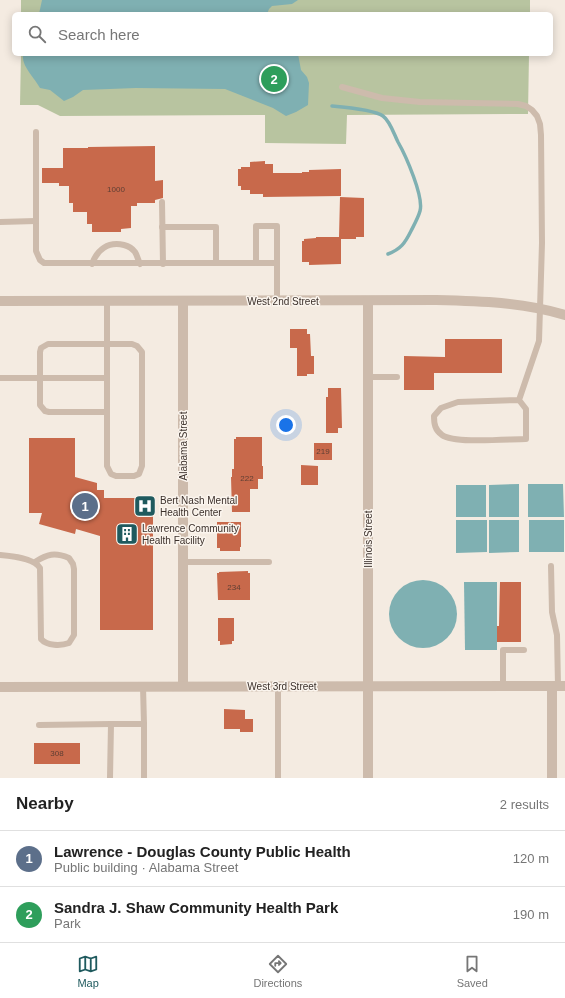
<!DOCTYPE html>
<meta charset="utf-8">
<style>
:root{--surface:#fff;--page:#f6f6f6;--text:#222;--muted:#767676;--line:#e0e0e0;--accent:#1f5a5e}
body{margin:0;font-family:Arial,sans-serif;background:var(--page);color:var(--text)}
.you{position:absolute;left:286px;top:425px;width:14px;height:14px;margin:-10px;border:3px solid #fff;border-radius:50%;background:#1a73e8;box-shadow:0 0 0 6px #1a73e833}
.badge{display:grid;place-items:center;width:26px;height:26px;border-radius:50%;background:var(--accent);color:#fff;font-size:13px;font-weight:700}
.pin{position:absolute;translate:-50% -50%;border:2px solid #fff;box-shadow:0 1px 4px #0006}
.list{margin:0;padding:0;list-style:none}
h2{display:flex;justify-content:space-between;align-items:center;height:52px;margin:0;padding:0 16px;font-size:17px}
h2 small{font-size:13px;font-weight:400;color:var(--muted)}
.list li{display:grid;grid-template-columns:26px 1fr auto;gap:12px;align-items:center;box-sizing:border-box;height:56px;padding:0 16px;border-top:1px solid var(--line)}
.list b{display:block;font-size:15px;white-space:nowrap}
.list p{margin:0;font-size:13px;white-space:nowrap;color:var(--muted)}
.list em{font-size:13px;font-style:normal;color:var(--muted)}
.icon{flex:none;width:22px;height:22px;fill:none;stroke:currentColor;stroke-width:2;stroke-linecap:round;stroke-linejoin:round}
.map{position:relative;flex:none;width:565px;height:778px;overflow:hidden}
.search{position:absolute;background:var(--surface);box-shadow:0 2px 10px #0003;left:12px;right:12px;top:12px;height:44px;display:flex;align-items:center;gap:10px;box-sizing:border-box;padding:0 14px;border-radius:6px;color:var(--muted);font-size:15px}
.sheet{height:164px;background:var(--surface)}
nav{display:flex;justify-content:space-around;align-items:center;box-sizing:border-box;height:56px;border-top:1px solid var(--line);background:var(--surface);font-size:11px;color:var(--muted)}
nav a{display:grid;justify-items:center;gap:2px}
nav .on{color:var(--accent)}
.map>svg:first-child{display:block}
.green{fill:#b8c4a0}
.water{fill:#7fb0b2}
.lines{fill:none;stroke-linecap:round;stroke-linejoin:round}
.stream{stroke:#7fb0b2;stroke-width:3.5}
.building{fill:#c8694b}
.lane{stroke:#cdbbac;stroke-width:6}
.street{stroke:#cdbbac;stroke-width:10}
.labels{text-anchor:middle;dominant-baseline:central;stroke-width:3;stroke-linejoin:round;paint-order:stroke}
.number-label{font-size:8px;fill:#5e3e33}
.street-label{font-size:10px;fill:#3b302b;stroke:#fbf5ee}
.poi-label{font-size:10px;fill:#3b302b;stroke:#fbf5ee;text-anchor:start}
</style>
<div class="map">
<svg width="565" height="778" viewBox="0 0 565 778">
<rect width="100%" height="100%" fill="#f4ebe1"/>
<g class="green">
<rect x="21" y="0" width="509" height="14"/>
<polygon points="21,54 529,54 528,114 347,115 346,144 265,143 265,115 60,116 38,105 20,105"/>
</g>
<g class="water">
<polygon points="42,0 298,0 292,4 272,6 269,9 267,14 39,14"/>
<path d="M23 54H298L301 70 307 77 309 83 308 105 296 112 286 116 273 108 225 89 136 88 83 90 73 97 64 101 50 90 40 88C34 77 21 66 23 54Z"/>
<polygon points="519,484 519,517 489,517 489,485"/>
<polygon points="528,484 563,484 564,517 528,517"/>
<rect x="456" y="485" width="30" height="32"/>
<polygon points="456,520 487,520 487,552 456,553"/>
<polygon points="489,520 519,520 519,552 489,553"/>
<rect x="529" y="520" width="35" height="32"/>
<circle cx="423" cy="614" r="34"/>
<polygon points="464,582 497,582 497,650 465,650"/>
</g>
<g class="lines">
<path class="stream" d="M332 106C343 107 375 110 383 116 390 121 394 134 398 142 406 156 424 197 420 211 418 218 414 225 411 231 405 243 401 249 388 254"/>
</g>
<g class="building">
<polygon points="155,146 155,181 163,180 163,198 155,200 155,203 137,203 137,206 131,206 131,228 121,229 121,232 92,232 92,224 87,224 87,212 73,212 73,203 69,203 69,186 59,186 59,183 42,183 42,168 63,168 63,148 88,148 88,147"/>
<polygon points="265,161 265,164 273,164 273,173 302,173 302,172 309,172 309,170 341,169 341,196 263,197 263,194 250,194 250,190 241,190 241,186 238,186 238,169 241,169 241,167 250,167 250,162"/>
<polygon points="340,197 364,198 364,237 356,237 356,239 341,239 341,264 309,265 309,262 302,262 302,241 304,241 304,239 316,238 316,237 339,237"/>
<polygon points="290,329 307,329 307,334 310,334 311,356 314,356 314,374 307,374 307,376 297,376 297,348 290,348"/>
<polygon points="445,339 502,339 502,373 434,373 434,390 404,390 404,356 445,357"/>
<polygon points="328,388 341,388 342,428 338,428 338,433 326,433 326,397 328,397"/>
<polygon points="236,437 262,437 262,466 263,466 263,479 258,479 258,489 250,489 250,512 232,512 231,477 232,477 232,469 234,469 234,439 236,439"/>
<polygon points="29,438 75,438 75,477 97,483 97,490 104,490 104,498 153,498 153,630 100,630 100,536 76,529 75,534 39,524 42,513 29,513"/>
<rect x="314" y="443" width="18" height="17"/>
<polygon points="301,465 318,466 318,485 301,485"/>
<polygon points="217,522 241,522 241,547 240,547 240,551 220,551 220,548 217,548"/>
<polygon points="248,571 248,573 250,573 250,600 218,600 217,573 219,573 219,572"/>
<polygon points="500,582 521,582 521,642 497,642 497,626 499,626"/>
<polygon points="218,618 234,618 234,641 232,641 232,644 220,645 220,641 218,641"/>
<polygon points="224,709 245,710 245,719 253,719 253,732 240,732 240,729 224,729"/>
<rect x="34" y="743" width="46" height="21"/>
</g>
<g class="lines">
<g class="lane">
<path d="M342 87 382 98 420 102 518 104 526 106 532 110 537 116 540 124 541 135 542 243 539 341 519 400 526 409V439C509 439 454 444 442 435 435 430 434 424 434 416L441 408 458 402 519 400"/>
<polyline points="36,132 36,251 40,260 44,263 277,263"/>
<polyline points="162,202 163,264"/>
<polyline points="0,222 36,221"/>
<polyline points="162,227 216,227 216,263"/>
<polyline points="256,263 256,226 277,226 277,301"/>
<path d="M92 264C97 250 108 241 124 245 128 246 132 248 135 252 137 255 138 260 140 264"/>
<path d="M107 301C107 356 107 411 107 466L111 474 116 476H134L139 474 142 466V352L137 346 132 344H48L41 348 40 352V405L45 411 49 412H107"/>
<polyline points="368,377 397,377"/>
<polyline points="0,378 107,378"/>
<path d="M0 555C11 556 34 558 40 568L41 639C47 646 61 646 69 643L74 635V569L73 564 69 558C55 552 47 554 35 562"/>
<polyline points="183,562 269,562"/>
<polyline points="551,566 552,612 557,635 558,686"/>
<polyline points="503,686 503,650 524,650"/>
<polyline points="39,725 111,724"/>
<polyline points="110,778 111,724 144,724 143,686"/>
<polyline points="144,778 144,724"/>
<polyline points="278,778 278,686"/>
</g>
<g class="street">
<path d="M0 301 436 300C479 301 523 302 565 315"/>
<polyline points="183,301 183,686"/>
<polyline points="0,687 565,686"/>
<polyline points="368,778 368,301"/>
<polyline points="552,778 552,686"/>
</g>
</g>
<defs>
<g id="hospital-square" transform="scale(1.15)"><rect x="-9" y="-9" width="18" height="18" rx="4" fill="#1f5a5e" stroke="#fbf5ee"/><path d="M-5-5h3v3.5h4V-5h3V5h-3V1.5h-4V5h-3Z" fill="#fff"/></g>
<g id="building-square" transform="scale(1.15)"><rect x="-9" y="-9" width="18" height="18" rx="4" fill="#1f5a5e" stroke="#fbf5ee"/><path d="M-4-6H4V6H1V3H-1V6H-4ZM-2.5-4.3h1.7v1.8h-1.7ZM.8-4.3h1.7v1.8H.8ZM-2.5-1h1.7V.8h-1.7ZM.8-1h1.7V.8H.8Z" fill="#fff"/></g>
</defs>
<g fill-rule="evenodd">
<use href="#hospital-square" x="145" y="506"/>
<use href="#building-square" x="127" y="534"/>
</g>
<g class="labels">
<g class="number-label">
<text x="116" y="189">1000</text>
<text x="323" y="451">219</text>
<text x="247" y="478">222</text>
<text x="234" y="587">234</text>
<text x="57" y="753">308</text>
</g>
<g class="street-label">
<text x="283" y="301">West 2nd Street</text>
<text transform="translate(183 446) rotate(-90)">Alabama Street</text>
<text transform="translate(368 539) rotate(-90)">Illinois Street</text>
<text x="282" y="686">West 3rd Street</text>
</g>
<g class="poi-label">
<text x="160" y="500">Bert Nash Mental<tspan x="160" dy="12">Health Center</tspan></text>
<text x="142" y="528">Lawrence Community<tspan x="142" dy="12">Health Facility</tspan></text>
</g>
</g>
</svg>
<div class="you"></div>
<div class="pin badge" style="left:85px;top:506px;background:#5c6f8a">1</div>
<div class="pin badge" style="left:274px;top:79px;background:#2e9e5b">2</div>
<div class="search"><svg class="icon" aria-label="search" viewBox="0 0 24 24"><circle cx="10" cy="10" r="6"/><path d="M15 15l6 6"/></svg>Search here</div>
</div>
<section class="sheet">
<h2>Nearby<small>2 results</small></h2>
<ul class="list">
<li><span class="badge" style="background:#5c6f8a">1</span><div><b>Lawrence - Douglas County Public Health</b><p>Public building · Alabama Street</p></div><em>120 m</em></li>
<li><span class="badge" style="background:#2e9e5b">2</span><div><b>Sandra J. Shaw Community Health Park</b><p>Park</p></div><em>190 m</em></li>
</ul>
</section>
<nav>
<a class="on"><svg class="icon" aria-label="map" viewBox="0 0 24 24"><path d="M3 6l6-2 6 2 6-2v14l-6 2-6-2-6 2zM9 4v14M15 6v14"/></svg>Map</a>
<a><svg class="icon" aria-label="directions" viewBox="0 0 24 24"><path d="M12 3l9 9-9 9-9-9zM9 14v-3h6M13 9l2 2-2 2"/></svg>Directions</a>
<a><svg class="icon" aria-label="saved" viewBox="0 0 24 24"><path d="M7 4h10v16l-5-4-5 4z"/></svg>Saved</a>
</nav>
